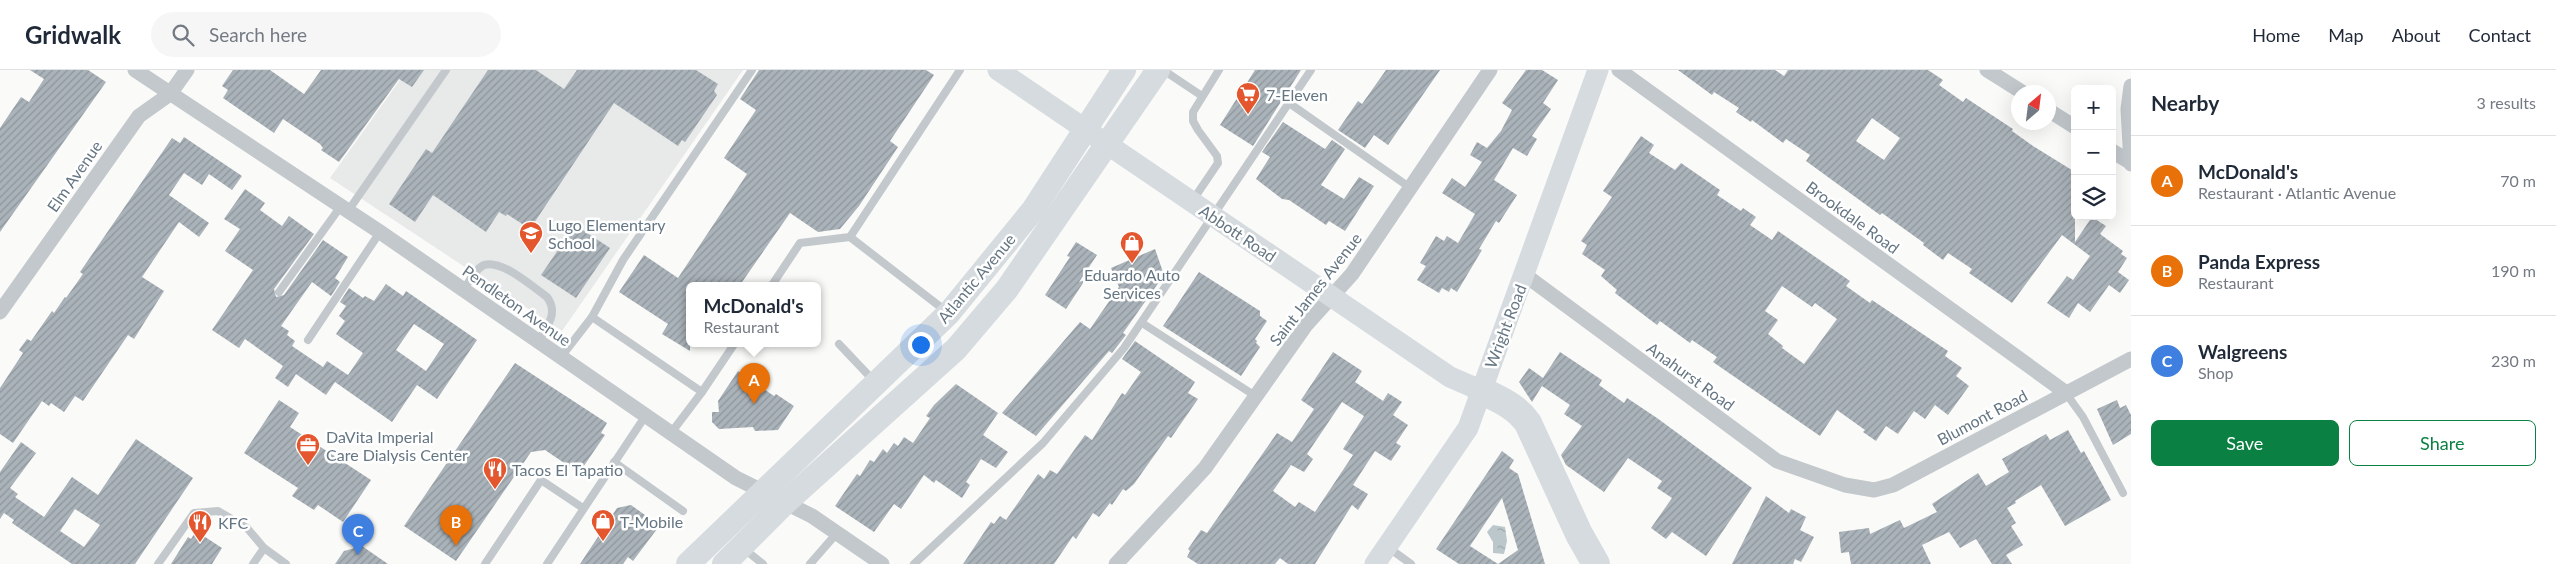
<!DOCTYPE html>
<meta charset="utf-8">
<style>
:root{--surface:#fff;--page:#f6f6f7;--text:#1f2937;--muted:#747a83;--line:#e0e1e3;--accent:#0b8043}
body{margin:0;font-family:Lato,sans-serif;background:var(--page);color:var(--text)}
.controls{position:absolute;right:15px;top:15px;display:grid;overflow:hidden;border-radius:8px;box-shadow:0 5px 20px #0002}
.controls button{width:45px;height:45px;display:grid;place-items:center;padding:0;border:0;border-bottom:1px solid var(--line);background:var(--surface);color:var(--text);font:25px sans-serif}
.compass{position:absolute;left:2011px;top:15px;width:45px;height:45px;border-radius:50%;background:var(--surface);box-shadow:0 5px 20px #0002;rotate:28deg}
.you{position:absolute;left:920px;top:274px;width:18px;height:18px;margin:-12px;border:4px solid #fff;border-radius:50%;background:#1a73e8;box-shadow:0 0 0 8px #1a73e833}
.badge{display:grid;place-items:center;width:32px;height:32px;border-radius:50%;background:var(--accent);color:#fff;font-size:16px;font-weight:700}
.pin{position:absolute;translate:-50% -41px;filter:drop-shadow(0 1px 2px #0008)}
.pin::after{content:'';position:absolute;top:26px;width:18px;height:15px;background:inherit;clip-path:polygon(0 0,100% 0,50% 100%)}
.popup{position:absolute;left:686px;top:212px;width:135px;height:65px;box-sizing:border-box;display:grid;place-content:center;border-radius:8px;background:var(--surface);filter:drop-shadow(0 1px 4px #0005);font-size:16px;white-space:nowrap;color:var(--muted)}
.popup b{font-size:19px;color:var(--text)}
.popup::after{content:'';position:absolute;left:50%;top:100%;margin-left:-10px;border:10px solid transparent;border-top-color:var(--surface)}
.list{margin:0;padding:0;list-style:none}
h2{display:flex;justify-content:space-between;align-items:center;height:65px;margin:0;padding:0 20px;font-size:21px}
h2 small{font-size:16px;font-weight:400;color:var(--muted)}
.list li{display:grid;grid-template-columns:32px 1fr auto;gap:15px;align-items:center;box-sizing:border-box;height:90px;padding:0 20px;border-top:1px solid var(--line)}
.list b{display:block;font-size:19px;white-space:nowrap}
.list p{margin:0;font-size:16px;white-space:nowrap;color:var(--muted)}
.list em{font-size:16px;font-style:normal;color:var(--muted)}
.actions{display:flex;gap:10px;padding:15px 20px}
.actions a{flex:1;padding:11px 0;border:1px solid var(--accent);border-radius:8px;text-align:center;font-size:18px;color:var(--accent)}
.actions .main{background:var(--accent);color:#fff}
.icon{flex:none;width:28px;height:28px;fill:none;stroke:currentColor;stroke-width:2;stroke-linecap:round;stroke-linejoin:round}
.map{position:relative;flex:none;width:2131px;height:494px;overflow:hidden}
header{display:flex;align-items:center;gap:30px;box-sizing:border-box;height:70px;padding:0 25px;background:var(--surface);border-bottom:1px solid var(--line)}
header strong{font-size:24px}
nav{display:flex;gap:28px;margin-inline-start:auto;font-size:18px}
.search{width:350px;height:45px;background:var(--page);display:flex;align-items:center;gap:12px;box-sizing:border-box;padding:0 18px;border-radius:28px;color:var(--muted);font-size:19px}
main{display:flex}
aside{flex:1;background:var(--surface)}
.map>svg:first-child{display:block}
.built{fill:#e8e9e9}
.water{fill:url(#water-ripples)}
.building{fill:url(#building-hatch);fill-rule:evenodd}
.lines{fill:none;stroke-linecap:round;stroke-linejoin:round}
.lane{stroke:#c3c8cc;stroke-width:8}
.street{stroke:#c3c8cc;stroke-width:15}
.secondary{stroke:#d6dbdf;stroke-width:21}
.primary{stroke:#d6dbdf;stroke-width:24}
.highway{stroke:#d6dbdf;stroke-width:28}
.labels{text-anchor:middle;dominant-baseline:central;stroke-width:5;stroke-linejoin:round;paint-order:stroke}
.poi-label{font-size:16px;fill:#657683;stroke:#fff;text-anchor:start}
.street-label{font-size:16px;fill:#657683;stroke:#fff}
</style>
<header>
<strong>Gridwalk</strong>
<div class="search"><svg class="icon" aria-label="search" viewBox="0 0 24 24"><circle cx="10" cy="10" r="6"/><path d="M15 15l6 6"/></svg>Search here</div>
<nav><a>Home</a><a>Map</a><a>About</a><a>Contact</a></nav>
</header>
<main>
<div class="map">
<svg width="2131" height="494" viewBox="0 0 2131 494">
<defs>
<pattern id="water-ripples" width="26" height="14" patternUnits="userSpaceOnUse" patternTransform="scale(1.25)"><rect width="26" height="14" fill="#bbc7cb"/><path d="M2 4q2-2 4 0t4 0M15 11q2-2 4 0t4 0" fill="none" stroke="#9ca6aa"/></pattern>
<pattern id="building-hatch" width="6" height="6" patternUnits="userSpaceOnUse" patternTransform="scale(1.25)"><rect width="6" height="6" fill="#aab3b9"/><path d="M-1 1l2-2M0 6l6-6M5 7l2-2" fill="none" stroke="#8e969c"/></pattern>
</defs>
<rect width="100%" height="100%" fill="#fafaf8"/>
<polygon class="built" points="407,0 743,0 562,261 330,108"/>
<polygon class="water" points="1493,455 1505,457 1507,471 1504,484 1493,483 1493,472 1487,462"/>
<g class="building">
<polygon points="30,0 88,0 106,12 0,162 0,58 21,27 29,32 44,9"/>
<polygon points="233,0 270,0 304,24 321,0 424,0 412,17 399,9 339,92 321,80 323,78 320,74 283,49 274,63 223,28 228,20 222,16"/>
<polygon points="488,0 536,0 564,19 577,0 696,0 718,14 714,21 717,25 685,72 682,70 678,76 614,33 530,159 507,144 506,146 499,142 486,162 433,125 415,152 389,134 426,79 432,83"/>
<polygon points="759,0 926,0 934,5 890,71 898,77 859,136 840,159 818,162 790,143 740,215 690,215 690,281 662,264 668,254 619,222 644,185 678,208 747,104 724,88 756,40 740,29"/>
<polygon points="1255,0 1301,0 1253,76 1220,55"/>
<polygon points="1386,0 1440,0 1388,75 1374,65 1365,78 1338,60 1358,31 1362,34"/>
<polygon points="1526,0 1542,0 1558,10 1543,33 1551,39 1532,66 1537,69 1527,86 1513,78 1494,110 1517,125 1499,153 1496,151 1479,179 1482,180 1457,222 1451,218 1449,222 1442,218 1439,223 1417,210 1426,196 1420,193 1436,166 1444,171 1447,166 1458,173 1475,144 1442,123 1452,108 1465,117 1482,92 1470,85 1477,72 1487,78 1501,61 1512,40 1502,33"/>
<path d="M1678 0H1775L1784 6 1788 0H1928L1943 10 1939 15 1963 32 1966 28 2013 59 2012 61 2033 76 2075 102V172L2092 147 2106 156 2100 164 2123 181 2121 184 2127 188 2118 202 2129 210 2120 223 2109 215 2090 242 2078 233 2069 248 2047 233 2067 206 2073 210 2090 186 2062 165 2012 233 1969 203 1972 199 1948 183 1943 190 1923 175 1924 173 1882 143 1880 145 1806 91 1810 85 1786 69 1783 73 1752 50 1751 52 1736 42 1739 38 1714 22 1712 25ZM1872 48 1900 68 1884 90 1856 71Z"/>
<polygon points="1283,52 1325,79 1332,70 1345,79 1321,115 1344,129 1359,107 1374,116 1345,161 1329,151 1326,155 1289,130 1282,129 1256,109 1270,87 1262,82"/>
<path d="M1641 66 1654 75 1649 83 1675 100 1681 93 1720 120 1717 125 1741 141 1743 138 1756 147 1750 155 1772 170 1778 161 1850 211 1846 216 1870 233 1872 230 1948 281 1945 286 1962 298 1956 306 1969 316 1948 345 1935 335 1925 349 1914 341 1898 364 1886 356 1876 371 1863 362 1865 360 1837 340 1820 366 1713 292 1717 287 1692 270 1690 273 1660 251 1657 255 1615 223 1617 220 1601 206 1605 200 1582 184 1587 175 1581 171 1612 127 1603 121ZM1782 216 1812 237 1815 233 1837 249 1804 294 1782 278 1783 276 1768 264 1778 250 1765 241Z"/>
<polygon points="184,67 242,106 232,120 209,104 202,115 184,103 169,125 209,153 199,167 179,152 142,207 164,221 134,269 128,265 83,331 75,326 64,342 51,333 49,336 42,331 13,373 0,364 0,318 23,283 19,280 27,269 31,271 52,241 54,243 65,227 66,228 83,204 80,202 172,68 180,73"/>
<path d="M245 119 265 133 260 140 282 156 289 146 314 164 274 219 276 227 284 225 323 170 348 187 335 208 340 212 331 226 312 212 281 256 289 261 287 265 295 271 292 276 323 297 327 291 348 305 363 283 336 264 345 251 339 246 346 236 340 232 349 218 363 228 365 226 374 231 386 214 403 226 406 221 477 270 437 329 417 315 392 352 335 312 326 325 296 304 288 317 275 308 283 296 245 269 239 278 212 260 253 200 225 181 240 159 224 149ZM414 254 444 274 426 301 396 280Z"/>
<polygon points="575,155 610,178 576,228 541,205"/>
<polygon points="1076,172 1097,185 1079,212 1085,210 1066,239 1045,225 1070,187 1067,186"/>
<polygon points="1155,179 1164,205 1123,263 1126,265 1112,283 1109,281 1036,366 1002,343 1080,252 1090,259 1119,217 1111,198"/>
<polygon points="1199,202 1260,241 1260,246 1267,251 1255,269 1257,271 1256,273 1260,277 1241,306 1163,256"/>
<polygon points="1135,271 1195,312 1188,323 1198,329 1171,368 1168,366 1134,414 1126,421 1123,419 1112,435 1110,433 1099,447 1093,443 1076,469 1073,466 1054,494 963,494 991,452 994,454 1000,446 1006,450 1038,404 1044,409 1050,400 1057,404 1085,365 1092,370 1122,323 1125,325 1141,302 1122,289"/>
<path d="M1333 282 1362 301 1355 312 1383 331 1388 323 1402 332 1393 345 1408 355 1396 373 1401 376 1391 391 1375 381 1353 415 1368 424 1358 440 1352 435 1315 494H1288L1280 488 1275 494H1198L1187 487 1190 481 1188 479 1201 460 1207 463 1277 363 1292 372 1314 339 1301 330ZM1342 332 1364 346 1343 379 1353 385 1315 442 1299 432 1295 437 1273 421 1291 395 1304 402 1313 389 1307 384Z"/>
<polygon points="1560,282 1602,310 1599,315 1624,333 1627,328 1657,348 1752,418 1706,486 1672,462 1666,469 1651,458 1672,428 1657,418 1662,411 1628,388 1604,422 1566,395 1561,385 1582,356 1564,344 1570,335 1542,316 1532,332 1519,312 1529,298 1543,308"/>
<polygon points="515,293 607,353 601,363 605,365 579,403 545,380 531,382 456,491 404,456"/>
<polygon points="738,301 774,326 776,324 794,336 778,360 755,361 753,357 719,359 712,352 712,342 719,342 718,331"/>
<polygon points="956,314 998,343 983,365 1008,382 996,398 981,389 966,412 970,415 962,428 936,410 934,413 924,405 901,439 894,434 874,462 835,436 857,404 860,406 870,390 874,392 883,379 887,383 894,373 898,376 904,367 913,373 930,348 926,346 934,335"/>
<polygon points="279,330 299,343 290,357 371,410 343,452 318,435 314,440 292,426 298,418 244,383"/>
<polygon points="2117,330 2120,338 2126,335 2131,345 2131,364 2113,375 2097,339"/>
<polygon points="2068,360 2081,383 2084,381 2111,430 2065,456 2041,415 2015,431 2016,433 2007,438 2016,453 2011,456 2023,475 2006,485 2012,494 1992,494 1976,469 1960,478 1949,462 1922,475 1931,494 1851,494 1849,482 1841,483 1839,462 1869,458 1870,464 1900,450 1904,458 1937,442 1932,434 1978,403 1986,416 2009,402 2002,389 2046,364 2050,370"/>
<path d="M136 369 193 408 135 494H72L12 453 14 450 4 443 0 449V402L21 372 36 383 10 418 18 424 15 427 44 447 72 407 98 425ZM75 439 100 455 84 477 60 461Z"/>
<polygon points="1502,381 1514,390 1509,398 1518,404 1545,494 1498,494 1518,480 1502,428 1470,476 1498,494 1459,494 1436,479"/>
<polygon points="1766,426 1789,443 1791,439 1806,447 1800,460 1814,467 1801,492 1795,489 1793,494 1732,494"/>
<polygon points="631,435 656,453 654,457 657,459 633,491 628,487 623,494 580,494 617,438"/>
<polygon points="196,461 222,478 212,494 171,494 188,467 191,469"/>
<polygon points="362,476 388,494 335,494 344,481"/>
</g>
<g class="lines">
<g class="lane">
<polyline points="1163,0 1202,26"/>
<polyline points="1289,33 1412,119"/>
<polyline points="1193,130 1218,93 1217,86 1198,60 1193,51 1193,42 1219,0"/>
<polyline points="348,141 446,0"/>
<polyline points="850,167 947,242"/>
<polyline points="772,215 800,173 850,167 960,0"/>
<path d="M464 219C469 212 475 199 484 195 502 189 533 217 547 227 559 243 547 257 538 271"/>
<polyline points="279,222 341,136"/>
<polyline points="592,247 623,190 752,0"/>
<polyline points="1142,253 1257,327"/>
<polyline points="308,270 380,162"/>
<polyline points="839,274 874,311"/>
<polyline points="561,287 592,247 702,322"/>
<polyline points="2065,322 2083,347 2123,423"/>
<polyline points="671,363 702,322 735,273"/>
<polyline points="614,392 683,441"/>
<polyline points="743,478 763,494"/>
<polyline points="1389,478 1411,494"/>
<polyline points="158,494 194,443 218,441 247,458 264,478"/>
<polyline points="253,494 264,478 286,494"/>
<polyline points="485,494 541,410 583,438"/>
<polyline points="547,494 646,345"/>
<polyline points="810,494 837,463"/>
<polyline points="914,494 1043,373 1124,278 1311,0"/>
</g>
<g class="street">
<polyline points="135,0 380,162 736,408 812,446 882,494"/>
<polyline points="1619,0 2065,322"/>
<polyline points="1987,0 2022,22"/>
<polyline points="2131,16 2128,39 2131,94"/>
<polyline points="2048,40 2075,57"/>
<polyline points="2112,81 2130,92"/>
<polyline points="1525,205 1777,391 1845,415 1874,420 1893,415 2131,289"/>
<polyline points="0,242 139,46 170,24 187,0"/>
<polyline points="1116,494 1205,398 1306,255 1352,204 1490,0"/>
</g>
<g class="secondary">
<polyline points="998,0 1450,307 1480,320"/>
<polyline points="1375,494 1468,358 1598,0"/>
</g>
<g class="primary">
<polyline points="688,494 949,243 1033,140 1124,0"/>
<polyline points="724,494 785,433 956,279 1007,219 1158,0"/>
</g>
<path class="highway" d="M1480 320C1499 329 1516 336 1528 353L1579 464 1596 494"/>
</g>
<defs>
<g id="supermarket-pin" transform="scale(1.25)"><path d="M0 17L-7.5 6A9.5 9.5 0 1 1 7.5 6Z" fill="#e4572e" stroke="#fff"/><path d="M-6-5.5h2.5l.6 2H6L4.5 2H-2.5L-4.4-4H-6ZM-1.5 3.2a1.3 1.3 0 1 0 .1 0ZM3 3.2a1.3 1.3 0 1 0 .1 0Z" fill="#fff"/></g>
<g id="school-pin" transform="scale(1.25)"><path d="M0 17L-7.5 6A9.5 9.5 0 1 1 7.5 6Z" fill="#e4572e" stroke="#fff"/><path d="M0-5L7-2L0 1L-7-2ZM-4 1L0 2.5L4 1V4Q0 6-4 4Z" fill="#fff"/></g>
<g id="shop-pin" transform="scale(1.25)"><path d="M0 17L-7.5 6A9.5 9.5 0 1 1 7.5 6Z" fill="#e4572e" stroke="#fff"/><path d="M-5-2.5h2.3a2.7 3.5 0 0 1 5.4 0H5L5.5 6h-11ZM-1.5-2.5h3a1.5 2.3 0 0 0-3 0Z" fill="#fff"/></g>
<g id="office-pin" transform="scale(1.25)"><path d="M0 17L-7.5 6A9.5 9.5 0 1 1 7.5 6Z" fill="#e4572e" stroke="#fff"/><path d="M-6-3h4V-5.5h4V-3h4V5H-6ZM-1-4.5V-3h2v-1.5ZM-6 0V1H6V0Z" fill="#fff"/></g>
<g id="restaurant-pin" transform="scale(1.25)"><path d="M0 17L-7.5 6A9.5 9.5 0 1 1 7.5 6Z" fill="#e4572e" stroke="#fff"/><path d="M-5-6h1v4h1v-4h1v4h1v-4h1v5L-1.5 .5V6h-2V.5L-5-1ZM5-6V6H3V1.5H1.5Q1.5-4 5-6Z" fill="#fff"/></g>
</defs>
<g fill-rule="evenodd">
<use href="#supermarket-pin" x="1248" y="24"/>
<use href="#school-pin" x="531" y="163"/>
<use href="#shop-pin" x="1132" y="173"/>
<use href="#office-pin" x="308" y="375"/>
<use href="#restaurant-pin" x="495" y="399"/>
<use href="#shop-pin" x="603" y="451"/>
<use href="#restaurant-pin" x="200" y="452"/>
</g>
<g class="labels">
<g class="poi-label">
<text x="1266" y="24">7-Eleven</text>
<text x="548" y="154">Lugo Elementary<tspan x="548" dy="18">School</tspan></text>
<text x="1132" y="204" text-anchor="middle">Eduardo Auto<tspan x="1132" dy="18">Services</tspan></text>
<text x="326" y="366">DaVita Imperial<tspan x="326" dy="18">Care Dialysis Center</tspan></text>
<text x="512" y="399">Tacos El Tapatio</text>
<text x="620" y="451">T-Mobile</text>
<text x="218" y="452">KFC</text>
</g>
<g class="street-label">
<text transform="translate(74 106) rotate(-55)">Elm Avenue</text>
<text transform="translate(1853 147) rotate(36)">Brookdale Road</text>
<text transform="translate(1238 163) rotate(34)">Abbott Road</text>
<text transform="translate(976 208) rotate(-50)">Atlantic Avenue</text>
<text transform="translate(1315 219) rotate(-52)">Saint James Avenue</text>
<text transform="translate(517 235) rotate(35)">Pendleton Avenue</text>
<text transform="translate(1505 256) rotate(-69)">Wright Road</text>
<text transform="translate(1691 306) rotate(36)">Anahurst Road</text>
<text transform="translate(1982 347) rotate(-28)">Blumont Road</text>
</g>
</g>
</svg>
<div class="controls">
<button>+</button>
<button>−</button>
<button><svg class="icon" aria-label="layers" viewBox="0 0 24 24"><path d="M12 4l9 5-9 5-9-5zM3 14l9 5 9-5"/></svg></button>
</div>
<svg class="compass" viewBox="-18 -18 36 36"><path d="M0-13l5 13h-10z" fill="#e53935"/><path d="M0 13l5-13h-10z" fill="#747a83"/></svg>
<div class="you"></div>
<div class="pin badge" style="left:754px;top:334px;background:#e8710a">A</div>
<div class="popup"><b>McDonald's</b>Restaurant</div>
<div class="pin badge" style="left:456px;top:476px;background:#e8710a">B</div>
<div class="pin badge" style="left:358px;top:485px;background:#3f7fe0">C</div>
</div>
<aside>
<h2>Nearby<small>3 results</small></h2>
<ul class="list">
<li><span class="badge" style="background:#e8710a">A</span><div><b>McDonald's</b><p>Restaurant · Atlantic Avenue</p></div><em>70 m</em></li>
<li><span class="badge" style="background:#e8710a">B</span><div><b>Panda Express</b><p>Restaurant</p></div><em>190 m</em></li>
<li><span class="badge" style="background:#3f7fe0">C</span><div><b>Walgreens</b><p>Shop</p></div><em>230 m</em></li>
</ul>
<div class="actions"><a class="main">Save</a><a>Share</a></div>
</aside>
</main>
